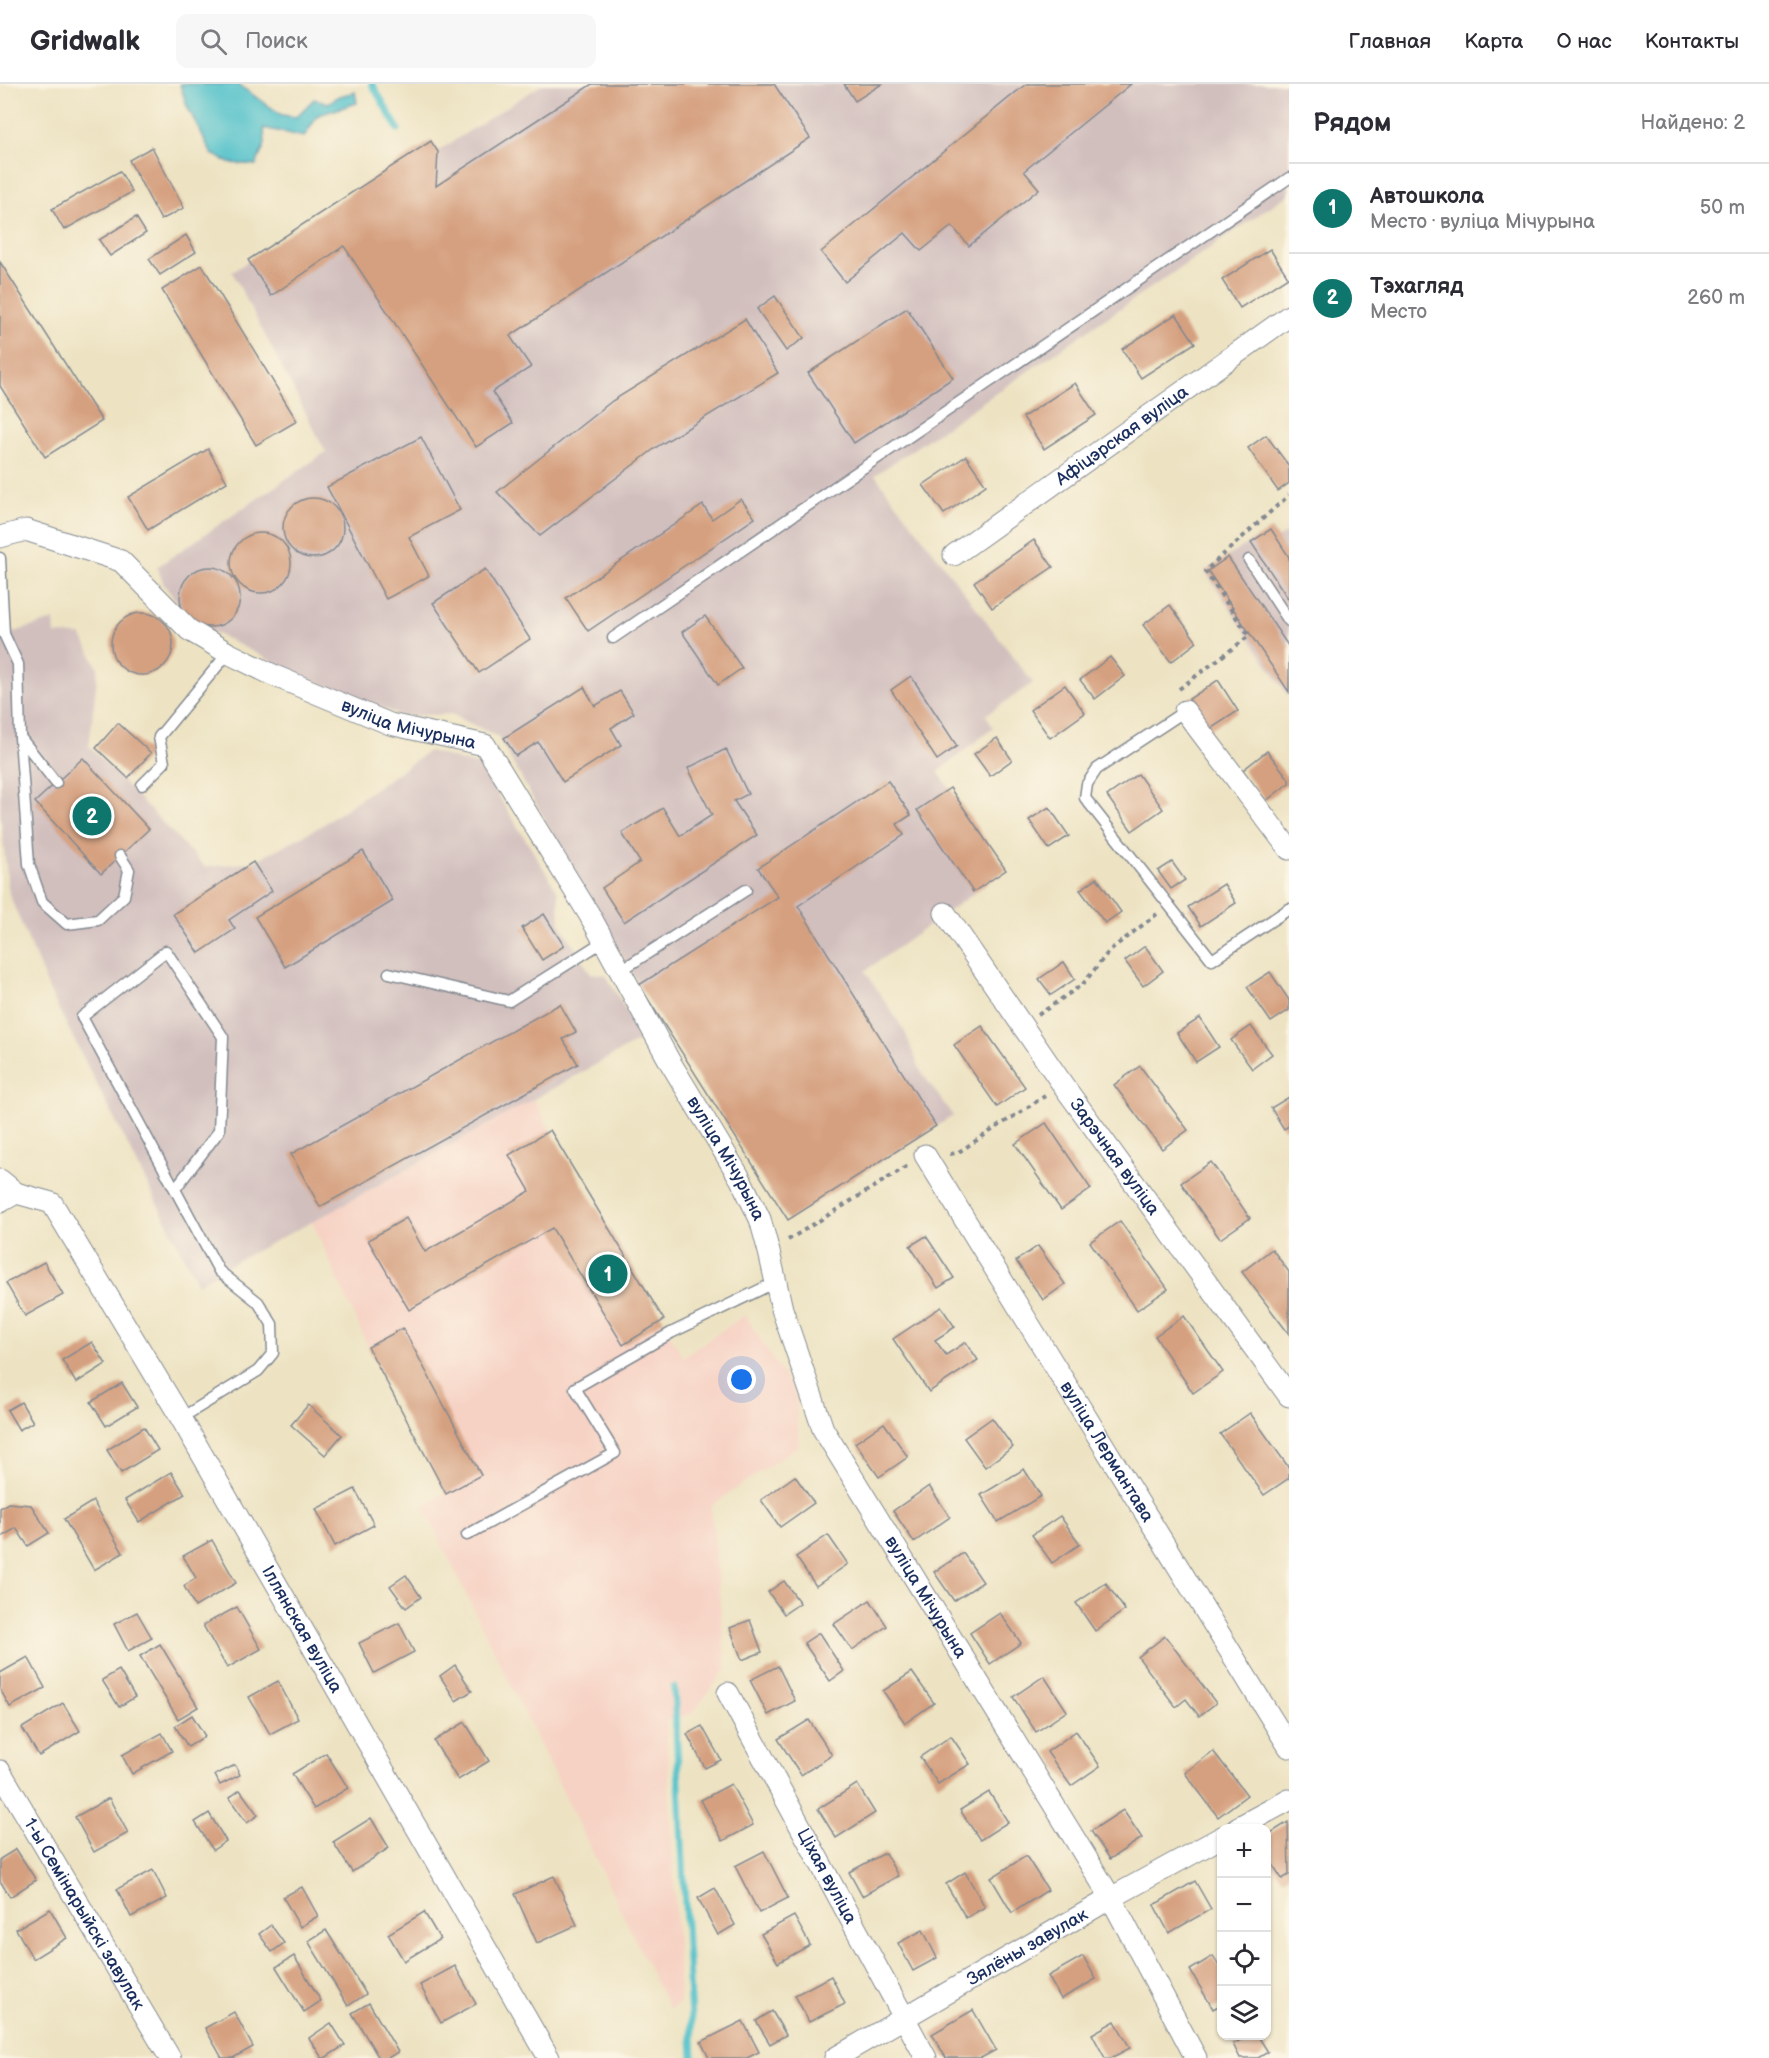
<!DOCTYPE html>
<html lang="ru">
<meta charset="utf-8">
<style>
:root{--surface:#fff;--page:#f7f7f7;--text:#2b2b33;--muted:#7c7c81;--line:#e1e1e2;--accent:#0f766e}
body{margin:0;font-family:"Balsamiq Sans",sans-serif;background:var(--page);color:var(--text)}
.controls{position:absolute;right:18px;bottom:18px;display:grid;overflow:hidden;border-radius:12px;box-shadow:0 2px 4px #0004}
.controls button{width:54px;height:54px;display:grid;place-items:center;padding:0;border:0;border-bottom:2px solid var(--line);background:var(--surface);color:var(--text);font:30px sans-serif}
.you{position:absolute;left:742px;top:1296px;width:21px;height:21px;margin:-15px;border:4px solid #fff;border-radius:50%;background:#1a73e8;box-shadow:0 0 0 9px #1a73e833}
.badge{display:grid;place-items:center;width:39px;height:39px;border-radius:50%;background:var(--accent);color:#fff;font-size:20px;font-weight:700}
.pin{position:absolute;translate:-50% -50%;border:3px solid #fff;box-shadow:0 2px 6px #0006}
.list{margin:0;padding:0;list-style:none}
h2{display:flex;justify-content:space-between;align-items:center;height:78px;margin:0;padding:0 24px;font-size:26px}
h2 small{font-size:20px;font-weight:400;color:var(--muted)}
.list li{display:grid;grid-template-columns:39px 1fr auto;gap:18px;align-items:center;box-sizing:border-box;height:90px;padding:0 24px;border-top:2px solid var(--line)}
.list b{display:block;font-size:22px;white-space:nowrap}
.list p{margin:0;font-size:20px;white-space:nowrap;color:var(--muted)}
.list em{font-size:20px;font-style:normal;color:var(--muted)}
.icon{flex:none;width:33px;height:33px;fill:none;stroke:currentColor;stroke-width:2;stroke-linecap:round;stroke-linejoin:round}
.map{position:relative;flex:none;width:1289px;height:1974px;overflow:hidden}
header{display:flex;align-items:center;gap:36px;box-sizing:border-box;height:84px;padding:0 30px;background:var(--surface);border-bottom:2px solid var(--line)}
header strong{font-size:28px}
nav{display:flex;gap:33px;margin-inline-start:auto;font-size:21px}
.search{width:420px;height:54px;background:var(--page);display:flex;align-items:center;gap:15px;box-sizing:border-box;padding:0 21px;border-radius:12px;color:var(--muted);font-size:22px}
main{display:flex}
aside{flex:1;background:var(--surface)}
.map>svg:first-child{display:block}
.built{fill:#f6d2c4}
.industrial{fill:#d1bfbe}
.water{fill:#55c2cb;stroke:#387894;stroke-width:1.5}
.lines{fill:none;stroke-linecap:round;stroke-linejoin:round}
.stream{stroke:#55c2cb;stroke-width:7}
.building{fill:#d5a080}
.service-casing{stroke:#848990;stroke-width:13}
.minor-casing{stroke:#848990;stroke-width:23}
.path{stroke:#848990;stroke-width:4;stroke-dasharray:4.5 4.5;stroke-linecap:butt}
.service{stroke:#fff;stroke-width:10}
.minor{stroke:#fff;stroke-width:21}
.labels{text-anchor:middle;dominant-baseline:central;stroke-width:4.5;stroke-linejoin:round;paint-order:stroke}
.street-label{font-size:18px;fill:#1b2f5e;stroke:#fcf5e5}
</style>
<header>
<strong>Gridwalk</strong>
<div class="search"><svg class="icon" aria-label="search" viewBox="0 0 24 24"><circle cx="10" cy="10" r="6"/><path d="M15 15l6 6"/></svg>Поиск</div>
<nav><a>Главная</a><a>Карта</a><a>О нас</a><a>Контакты</a></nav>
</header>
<main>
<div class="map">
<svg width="1289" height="1974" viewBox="0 0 1289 1974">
<rect width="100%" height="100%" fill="#fcf5e5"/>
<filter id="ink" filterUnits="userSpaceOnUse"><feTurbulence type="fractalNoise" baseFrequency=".0167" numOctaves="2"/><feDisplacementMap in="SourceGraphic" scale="12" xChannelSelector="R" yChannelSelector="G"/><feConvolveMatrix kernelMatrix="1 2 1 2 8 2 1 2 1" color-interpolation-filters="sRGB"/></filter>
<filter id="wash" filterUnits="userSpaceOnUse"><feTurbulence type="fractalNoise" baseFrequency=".008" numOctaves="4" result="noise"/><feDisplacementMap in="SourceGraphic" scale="24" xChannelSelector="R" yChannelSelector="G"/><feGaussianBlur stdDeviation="1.35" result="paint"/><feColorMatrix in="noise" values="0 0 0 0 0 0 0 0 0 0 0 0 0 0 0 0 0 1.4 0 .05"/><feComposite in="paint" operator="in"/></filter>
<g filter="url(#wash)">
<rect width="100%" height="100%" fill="#ede3c3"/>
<polygon class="built" points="534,1015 550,1046 683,1273 745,1231 796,1311 799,1361 711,1422 726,1585 693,1629 666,1637 680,1919 669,1925 423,1422 445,1409 368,1263 312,1138"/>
<g class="industrial">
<polygon points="543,0 1289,0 1289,110 875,391 1033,599 986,631 993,644 938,688 1006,786 865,887 905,948 920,986 953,1032 788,1136 639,901 498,653 451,630 402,632 299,591 192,537 164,501 157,483 326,368 232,188 431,57 438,67"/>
<polygon points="1271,445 1277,455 1289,447 1289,613 1205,487"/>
<polygon points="54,536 55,550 81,551 98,584 89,662 205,783 253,778 321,742 429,667 480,682 558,808 560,839 590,889 606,891 642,955 312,1138 236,1177 198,1200 50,908 9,810 0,729 0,552"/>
</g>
<polygon class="water" points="180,0 237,0 282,31 296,33 314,15 328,19 340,12 355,8 357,19 318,31 304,53 264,44 265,60 256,81 230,79 212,70 187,22"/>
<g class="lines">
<g class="stream">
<polyline points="372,0 398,45"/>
<polyline points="674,1604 693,1974"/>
</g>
</g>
<g id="blocks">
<g class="building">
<polygon points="592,0 774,0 810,54 510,252 531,283 492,308 513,339 476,363 344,162 271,212 248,176 431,57 438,68 436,102"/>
<polygon points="844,0 882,0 855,17"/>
<polygon points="1026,0 1131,0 1024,87 1039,105 969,162 952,142 921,167 905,149 845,198 821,168"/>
<polygon points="152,63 184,124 161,136 129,76"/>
<polygon points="120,87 132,108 64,146 52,125"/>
<polygon points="136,133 146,149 110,172 99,156"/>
<polygon points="186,151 196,168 160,191 149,175"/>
<polygon points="1270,165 1288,193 1240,224 1222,196"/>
<polygon points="0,178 102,337 45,373 0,302"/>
<polygon points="202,181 297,337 256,361 162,206"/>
<polygon points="775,212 804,254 786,267 757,225"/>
<polygon points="907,224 953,294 854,359 808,289"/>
<polygon points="1176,230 1195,259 1141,294 1122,265"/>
<polygon points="745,235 778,289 658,362 540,452 497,408 612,317"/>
<polygon points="1075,299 1096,331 1044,365 1023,333"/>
<polygon points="1266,351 1289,382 1289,399 1278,407 1248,364"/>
<polygon points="421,353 460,426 409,453 429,492 386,515 327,403"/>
<polygon points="208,365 227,398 148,446 128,413"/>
<polygon points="966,372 986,401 944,430 923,401"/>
<circle cx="313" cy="444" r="30"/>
<polygon points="741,415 755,434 588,547 566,514 703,421 712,435"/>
<polygon points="1271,445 1289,473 1289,516 1251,458"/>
<circle cx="261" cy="479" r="30"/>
<polygon points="1034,456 1053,483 992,524 974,498"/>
<polygon points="1228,473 1289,563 1289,608 1208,487"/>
<circle cx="210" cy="513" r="30"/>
<polygon points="485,485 530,555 479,589 433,519"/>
<polygon points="1170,521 1197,558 1171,578 1143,541"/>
<circle cx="142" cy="560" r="31"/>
<polygon points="705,532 742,584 718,601 682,548"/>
<polygon points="1110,573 1125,592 1095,615 1080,596"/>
<polygon points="911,592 957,662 937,676 891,606"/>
<polygon points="1218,596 1238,627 1209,646 1189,615"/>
<polygon points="1065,601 1085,629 1050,654 1030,626"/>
<polygon points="584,603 595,622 620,607 634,629 611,644 621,661 563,698 538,658 516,672 504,654"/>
<polygon points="118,639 151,669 128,694 96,664"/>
<polygon points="997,654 1012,676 990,692 974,670"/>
<polygon points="726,665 748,710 734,717 757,751 624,838 602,804 640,778 622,749 663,724 680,752 712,731 688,684"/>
<polygon points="1267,667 1289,695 1289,699 1266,717 1243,686"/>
<polygon points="83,674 149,745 101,790 35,718"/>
<polygon points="1138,690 1163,725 1132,747 1107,712"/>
<polygon points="888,697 911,731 897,740 904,751 798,822 936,1042 788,1136 639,901 778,813 758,784"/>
<polygon points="950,704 1006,786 973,808 917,726"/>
<polygon points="1049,723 1069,752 1049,765 1029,736"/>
<polygon points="363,767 393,817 285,883 255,833"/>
<polygon points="253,778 272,807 229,836 235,845 199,869 173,830"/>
<polygon points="1172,778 1185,796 1171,805 1158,787"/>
<polygon points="1097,794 1121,828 1105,839 1080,806"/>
<polygon points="1224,800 1236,819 1201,842 1188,823"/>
<polygon points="544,830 564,862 542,876 522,844"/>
<polygon points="1145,862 1163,887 1143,902 1125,877"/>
<polygon points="1064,878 1075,895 1051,911 1039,895"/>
<polygon points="1270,888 1289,916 1289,926 1271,938 1247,903"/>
<polygon points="560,920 576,948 563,955 578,980 320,1123 291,1070"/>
<polygon points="1200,934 1219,963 1196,978 1177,949"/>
<polygon points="982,942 1025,1003 997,1023 954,961"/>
<polygon points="1251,942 1272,970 1252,985 1231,956"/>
<polygon points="1140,982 1188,1046 1162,1065 1114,1001"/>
<polygon points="1289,1013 1289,1042 1284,1045 1271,1024"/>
<polygon points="1046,1039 1091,1105 1061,1126 1015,1060"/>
<polygon points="550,1046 664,1236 623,1261 552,1144 409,1226 368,1156 406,1134 425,1168 530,1107 509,1071"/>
<polygon points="1211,1078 1250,1134 1220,1155 1181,1099"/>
<polygon points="1120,1137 1168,1205 1137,1226 1090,1158"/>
<polygon points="926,1152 954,1194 938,1204 910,1162"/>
<polygon points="1038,1162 1065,1200 1043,1216 1016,1177"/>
<polygon points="1272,1165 1289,1188 1289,1250 1242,1188"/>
<polygon points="44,1178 63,1211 25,1232 6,1199"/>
<polygon points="941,1223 955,1243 935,1256 946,1271 966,1258 978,1276 929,1308 893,1255"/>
<polygon points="1184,1232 1223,1288 1193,1309 1155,1252"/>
<polygon points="403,1244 481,1391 446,1410 368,1263"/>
<polygon points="92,1258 106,1280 76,1299 62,1276"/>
<polygon points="122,1299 137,1323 106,1342 91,1318"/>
<polygon points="21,1318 33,1338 19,1346 7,1326"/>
<polygon points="308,1321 342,1351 325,1371 291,1341"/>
<polygon points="1250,1329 1289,1384 1289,1394 1264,1411 1220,1350"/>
<polygon points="992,1334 1013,1363 985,1383 964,1354"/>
<polygon points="884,1339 908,1373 879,1393 855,1359"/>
<polygon points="144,1343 158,1366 121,1389 107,1366"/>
<polygon points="1024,1385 1041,1412 998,1438 981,1411"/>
<polygon points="171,1388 185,1410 139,1438 125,1416"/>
<polygon points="795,1392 814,1419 780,1443 761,1416"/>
<polygon points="929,1402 950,1433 914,1458 893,1427"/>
<polygon points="355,1405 374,1441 335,1462 316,1425"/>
<polygon points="93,1417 123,1469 94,1486 64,1435"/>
<polygon points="8,1419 31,1421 49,1449 28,1462 16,1444 0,1454 0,1424"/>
<polygon points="1060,1432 1080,1460 1052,1479 1032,1451"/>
<polygon points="828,1451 848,1480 816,1502 796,1473"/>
<polygon points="212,1456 236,1499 195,1523 184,1502 196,1494 183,1472"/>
<polygon points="963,1469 983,1498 954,1517 934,1488"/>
<polygon points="406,1491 421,1513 406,1524 390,1502"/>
<polygon points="784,1497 800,1519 784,1530 768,1508"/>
<polygon points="1106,1499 1125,1526 1095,1547 1076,1519"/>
<polygon points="870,1516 887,1542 852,1566 834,1540"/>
<polygon points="237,1523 261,1565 227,1584 203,1541"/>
<polygon points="137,1528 152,1554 128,1567 114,1540"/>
<polygon points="1000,1529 1021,1559 990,1580 970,1549"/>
<polygon points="750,1536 762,1568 742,1576 730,1544"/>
<polygon points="399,1539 414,1568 374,1589 359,1559"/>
<polygon points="819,1549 844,1587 830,1597 804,1559"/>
<polygon points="1165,1552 1216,1619 1199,1632 1186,1615 1176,1623 1138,1573"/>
<polygon points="160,1560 198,1623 178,1635 140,1572"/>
<polygon points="28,1573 45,1604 10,1623 0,1605 0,1589"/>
<polygon points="455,1581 472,1607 456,1617 440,1592"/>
<polygon points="778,1582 795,1617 768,1631 750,1596"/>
<polygon points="119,1586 135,1613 119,1623 102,1596"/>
<polygon points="912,1588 934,1619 905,1639 883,1607"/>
<polygon points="1044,1592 1067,1627 1036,1648 1013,1613"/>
<polygon points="278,1597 298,1635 270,1650 249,1613"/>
<polygon points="63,1619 80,1647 39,1672 22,1644"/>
<polygon points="192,1631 205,1652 188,1663 175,1642"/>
<polygon points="809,1636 832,1671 801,1691 778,1655"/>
<polygon points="465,1638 489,1677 458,1696 434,1657"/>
<polygon points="702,1642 721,1676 705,1684 687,1650"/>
<polygon points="1076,1647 1100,1682 1071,1702 1047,1668"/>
<polygon points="162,1649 172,1667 132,1690 122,1671"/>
<polygon points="951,1652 970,1680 938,1700 920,1673"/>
<polygon points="1213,1667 1247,1711 1218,1733 1185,1689"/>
<polygon points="326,1669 348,1704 314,1725 292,1690"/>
<polygon points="235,1681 240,1691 220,1701 215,1691"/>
<polygon points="731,1700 753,1741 723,1757 701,1716"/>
<polygon points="857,1700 875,1729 836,1754 818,1725"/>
<polygon points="240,1706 258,1731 247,1739 229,1714"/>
<polygon points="989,1708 1008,1738 980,1756 960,1726"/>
<polygon points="109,1714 128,1749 94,1768 75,1733"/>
<polygon points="1123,1726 1142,1754 1110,1775 1091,1747"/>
<polygon points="209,1729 226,1757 213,1766 195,1738"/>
<polygon points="371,1734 389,1764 352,1788 333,1758"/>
<polygon points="1288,1738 1289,1791 1282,1795 1266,1770 1266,1752"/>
<polygon points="16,1765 36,1796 10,1813 0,1797 0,1775"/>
<polygon points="764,1767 788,1814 759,1829 735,1782"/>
<polygon points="885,1769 898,1792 862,1812 849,1788"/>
<polygon points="1026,1772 1048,1806 1012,1829 991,1794"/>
<polygon points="153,1786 167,1814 131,1833 117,1805"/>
<polygon points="965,1788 985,1823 966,1834 946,1800"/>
<polygon points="554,1792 577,1841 537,1859 515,1810"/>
<polygon points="1195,1797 1211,1825 1169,1849 1154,1821"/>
<polygon points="302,1803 318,1832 300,1843 283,1813"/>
<polygon points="715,1804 735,1841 718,1851 698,1814"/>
<polygon points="50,1825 67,1854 33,1875 16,1845"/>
<polygon points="424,1828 440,1855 404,1877 388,1850"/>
<polygon points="794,1832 810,1861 778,1879 761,1850"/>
<polygon points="271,1841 284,1859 272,1868 259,1850"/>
<polygon points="326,1846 366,1910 348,1922 308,1857"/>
<polygon points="923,1846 937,1874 913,1887 898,1859"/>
<polygon points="294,1872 321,1917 304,1928 276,1883"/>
<polygon points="1083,1872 1096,1895 1061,1915 1048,1892"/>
<polygon points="1213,1872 1222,1886 1222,1920 1213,1925 1190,1886"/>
<polygon points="455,1882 476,1920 441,1939 420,1901"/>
<polygon points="831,1892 845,1920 809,1938 795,1911"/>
<polygon points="369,1919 398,1968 388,1974 379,1974 352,1929"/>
<polygon points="973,1926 996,1966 981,1974 946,1974 932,1950"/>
<polygon points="772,1927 786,1951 770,1960 756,1937"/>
<polygon points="234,1928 253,1963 233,1974 222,1974 205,1944"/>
<polygon points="743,1937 759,1968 747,1974 709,1974 701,1958"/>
<polygon points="1115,1937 1130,1964 1111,1974 1105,1974 1092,1950"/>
<polygon points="331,1939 345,1961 325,1974 322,1974 309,1954"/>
<polygon points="1248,1952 1258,1952 1268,1968 1258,1974 1240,1974 1233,1960"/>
</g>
</g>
</g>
<g filter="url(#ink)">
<use href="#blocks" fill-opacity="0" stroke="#848990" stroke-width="1.5"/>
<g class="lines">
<g class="service-casing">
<g id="service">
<polyline points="0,474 4,550 18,580 20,653 29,780 42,818 67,840 98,836 124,812 129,786 120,772"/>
<polyline points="1249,476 1289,537"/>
<polyline points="613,554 1289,94"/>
<polyline points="1185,627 1097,685 1087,700 1085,714 1212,876 1289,825"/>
<polyline points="20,653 56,699"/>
<polyline points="142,701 164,679 159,653 228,569"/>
<polyline points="620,887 746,806"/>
<polyline points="389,889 509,917 604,857"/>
<polyline points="175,1105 219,1047 223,953 166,867 82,933 219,1187 258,1218 272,1240 273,1269 258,1287 181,1334"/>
<polyline points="467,1451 615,1369 575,1304 671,1249 776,1198"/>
</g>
</g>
<g class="minor-casing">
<g id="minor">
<path id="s1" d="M0 453 26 446 121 477 189 546 228 569 275 592 390 640 485 661 589 830 670 978 740 1094 760 1135 769 1168 782 1225 823 1345 1111 1814 1196 1974"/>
<path id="s2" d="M954 471 1289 232"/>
<polyline points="1185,627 1289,765"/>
<path id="s3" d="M945 829 1063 1001 1289 1312"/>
<path id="s4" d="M925 1071 1289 1663"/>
<polyline points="0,1096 16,1109"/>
<path id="s5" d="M0 1118 16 1109 52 1119 181 1334 549 1974"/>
<path id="s6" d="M728 1609 926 1974"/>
<path id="s7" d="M0 1687 170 1974"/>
<polyline points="1237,1744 1289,1716"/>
<path id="s8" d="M835 1974 1111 1814 1222 1753"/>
</g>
</g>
<g class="path">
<polyline points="1179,605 1249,552 1205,487 1289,411"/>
<polyline points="1038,931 1083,900 1110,866 1157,830"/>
<polyline points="950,1070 957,1069 1045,1012"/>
<polyline points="788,1156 909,1081"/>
</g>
<use href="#service" class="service"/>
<use href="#minor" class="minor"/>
</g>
</g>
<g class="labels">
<g class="street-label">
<text stroke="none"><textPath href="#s2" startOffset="206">Афіцэрская вуліца</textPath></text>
<text stroke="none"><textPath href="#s1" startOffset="464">вуліца Мічурына</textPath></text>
<text stroke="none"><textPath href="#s3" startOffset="297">Зарэчная вуліца</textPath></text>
<text stroke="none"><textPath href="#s1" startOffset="1022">вуліца Мічурына</textPath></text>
<text stroke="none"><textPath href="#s4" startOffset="348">вуліца Лермантава</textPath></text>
<text stroke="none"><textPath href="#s1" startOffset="1508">вуліца Мічурына</textPath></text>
<text stroke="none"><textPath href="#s5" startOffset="550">Іллянская вуліца</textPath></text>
<text stroke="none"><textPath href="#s6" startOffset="208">Ціхая вуліца</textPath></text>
<text stroke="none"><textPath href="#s7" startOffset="166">1-ы Семінарыйскі завулак</textPath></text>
<text stroke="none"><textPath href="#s8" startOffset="222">Зялёны завулак</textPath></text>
</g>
</g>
</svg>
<div class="controls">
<button>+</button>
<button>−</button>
<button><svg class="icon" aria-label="locate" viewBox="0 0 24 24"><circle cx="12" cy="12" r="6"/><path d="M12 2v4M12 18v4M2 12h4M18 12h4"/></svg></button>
<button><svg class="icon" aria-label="layers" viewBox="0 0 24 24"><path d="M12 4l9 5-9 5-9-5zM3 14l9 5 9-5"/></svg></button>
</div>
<div class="you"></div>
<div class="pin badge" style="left:608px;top:1190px">1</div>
<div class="pin badge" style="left:92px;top:732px">2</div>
</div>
<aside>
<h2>Рядом<small>Найдено: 2</small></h2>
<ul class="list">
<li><span class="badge">1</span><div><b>Автошкола</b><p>Место · вуліца Мічурына</p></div><em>50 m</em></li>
<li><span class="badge">2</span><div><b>Тэхагляд</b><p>Место</p></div><em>260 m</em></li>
</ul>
</aside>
</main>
